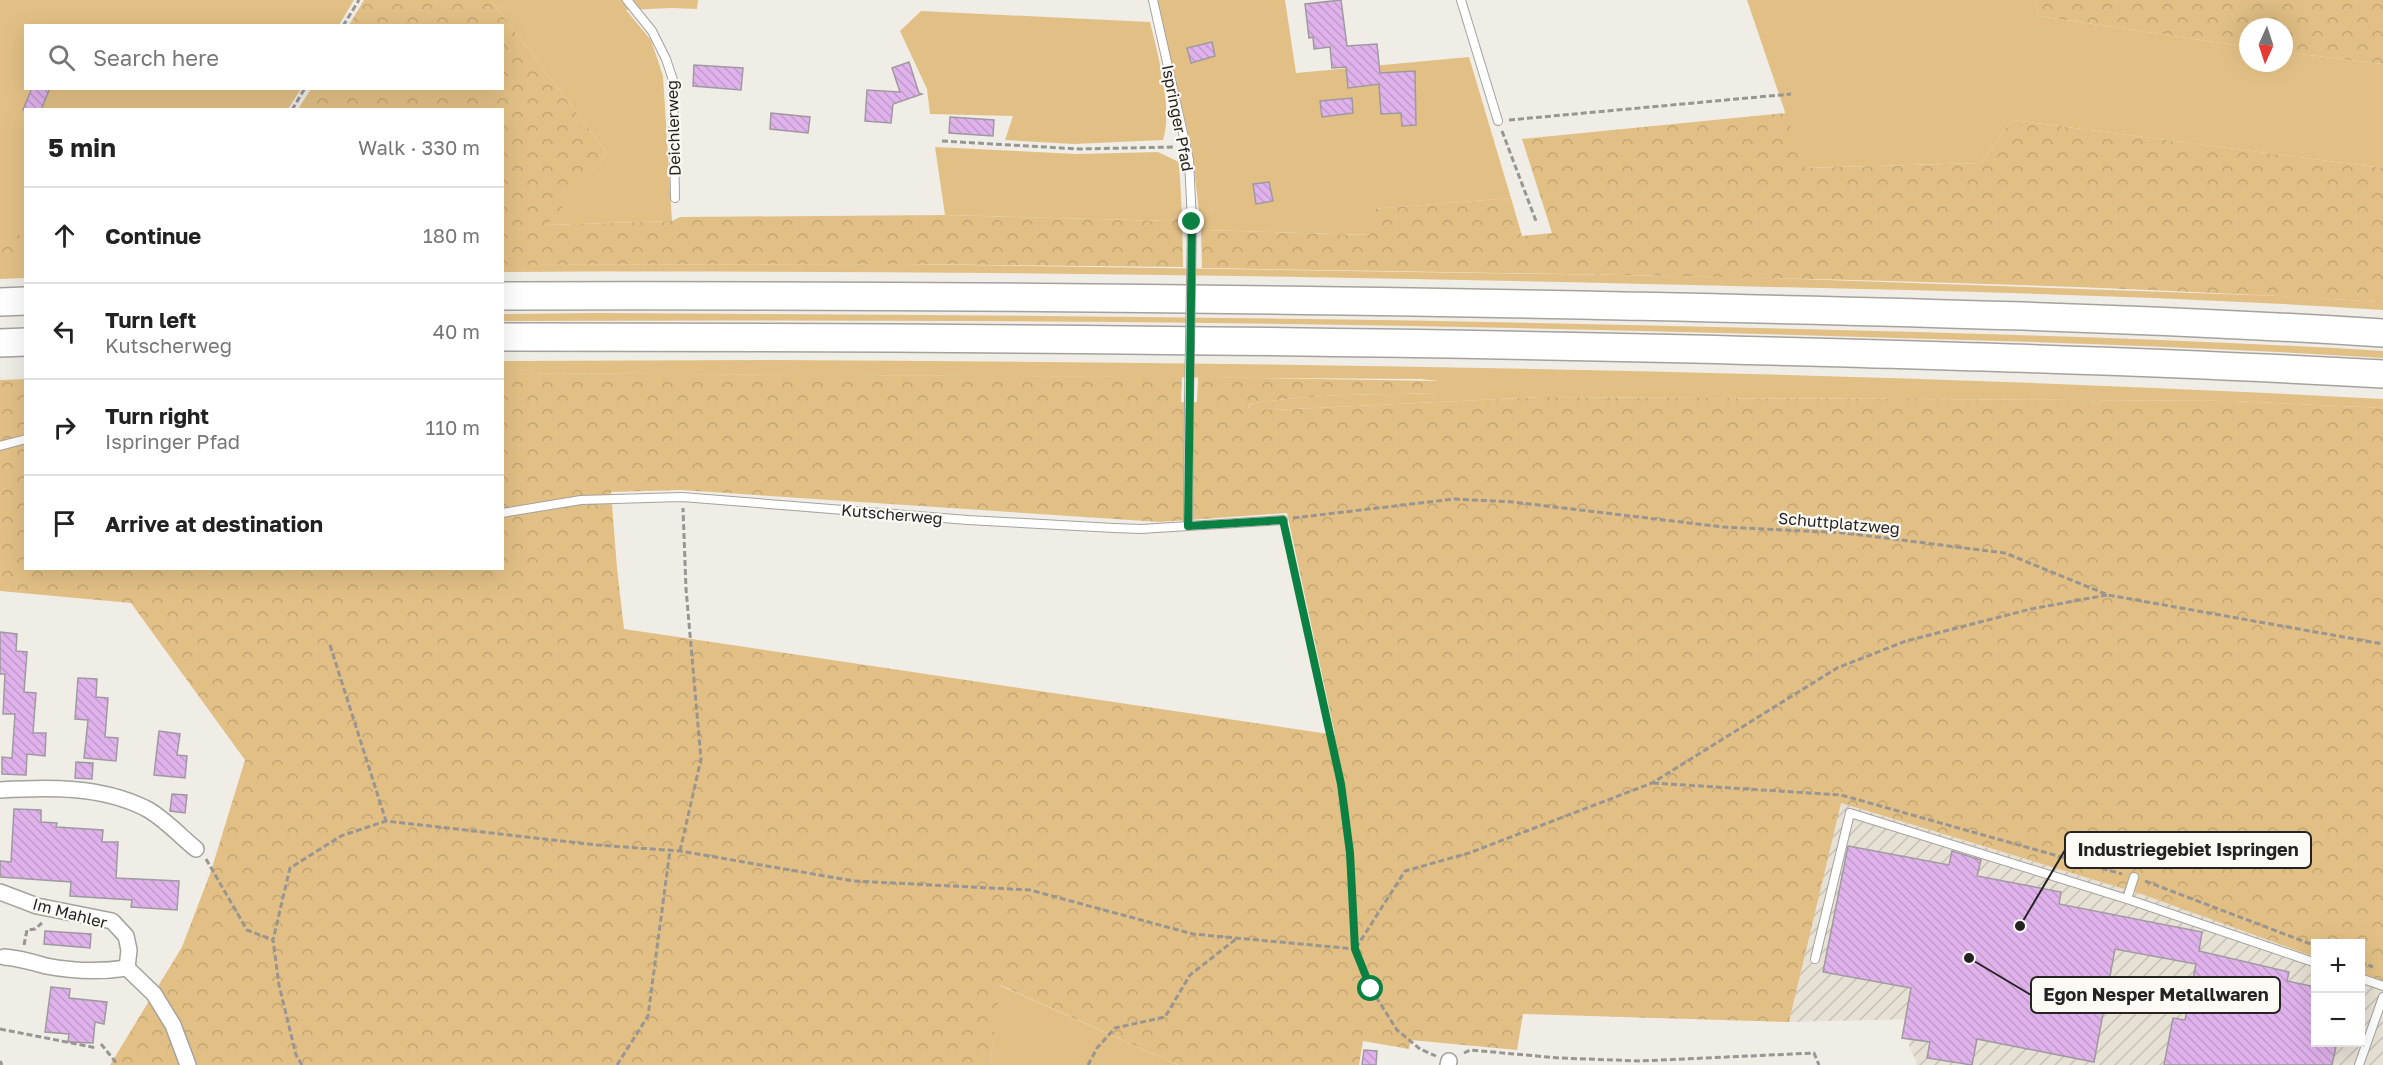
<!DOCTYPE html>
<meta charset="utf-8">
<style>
:root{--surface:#fff;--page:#f2f2f2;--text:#222;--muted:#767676;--line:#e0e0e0}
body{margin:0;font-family:"Golos Text",sans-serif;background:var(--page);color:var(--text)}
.controls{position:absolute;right:18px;bottom:18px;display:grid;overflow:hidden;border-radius:0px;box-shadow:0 6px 24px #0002}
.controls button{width:54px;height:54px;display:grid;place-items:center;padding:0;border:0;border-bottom:2px solid var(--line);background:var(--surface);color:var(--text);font:30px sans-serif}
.compass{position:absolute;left:2239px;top:18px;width:54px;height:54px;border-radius:50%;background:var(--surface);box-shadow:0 6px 24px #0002;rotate:183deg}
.stop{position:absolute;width:18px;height:18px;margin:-14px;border:4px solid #0b8043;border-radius:50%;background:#fff}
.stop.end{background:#0b8043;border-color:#fff;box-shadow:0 2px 6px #0008}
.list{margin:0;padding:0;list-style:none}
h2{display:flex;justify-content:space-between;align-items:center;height:78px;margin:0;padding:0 24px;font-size:26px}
h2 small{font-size:20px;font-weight:400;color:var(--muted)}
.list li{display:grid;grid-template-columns:39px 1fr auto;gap:18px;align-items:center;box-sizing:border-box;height:96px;padding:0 24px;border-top:2px solid var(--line)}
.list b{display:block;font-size:22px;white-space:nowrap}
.list p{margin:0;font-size:20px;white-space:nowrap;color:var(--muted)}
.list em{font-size:20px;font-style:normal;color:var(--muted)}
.icon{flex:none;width:33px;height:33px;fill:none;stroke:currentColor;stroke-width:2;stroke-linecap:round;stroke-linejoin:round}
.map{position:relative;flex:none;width:2383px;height:1065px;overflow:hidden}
.search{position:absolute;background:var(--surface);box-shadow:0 6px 24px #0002;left:24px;top:24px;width:480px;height:66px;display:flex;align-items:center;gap:15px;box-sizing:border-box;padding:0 21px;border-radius:0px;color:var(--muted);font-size:22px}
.panel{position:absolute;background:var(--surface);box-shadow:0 6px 24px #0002;left:24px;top:108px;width:480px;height:462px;border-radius:0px}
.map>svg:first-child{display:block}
.industrial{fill:url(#industrial-furrows)}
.green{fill:#e2c085}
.forest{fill:url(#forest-crowns);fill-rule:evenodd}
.building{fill:url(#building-back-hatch);stroke:#9e9a9f;stroke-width:1.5}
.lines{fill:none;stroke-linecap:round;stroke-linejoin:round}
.service-casing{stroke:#a5a29d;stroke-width:10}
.minor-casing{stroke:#a5a29d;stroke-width:18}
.motorway-casing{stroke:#a5a29d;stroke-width:30}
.path{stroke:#989592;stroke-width:3;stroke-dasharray:6 3;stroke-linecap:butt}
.service{stroke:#fff;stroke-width:8}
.minor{stroke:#fff;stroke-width:15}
.motorway{stroke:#fff;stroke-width:27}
.service-bridge-casing{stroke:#a5a29d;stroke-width:10;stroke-linecap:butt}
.service-bridge{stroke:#fff;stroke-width:8}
.route{stroke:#0b8043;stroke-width:8}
.labels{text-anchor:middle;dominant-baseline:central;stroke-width:4.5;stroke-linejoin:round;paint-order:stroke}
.street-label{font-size:16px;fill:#252322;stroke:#fdfaf5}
.leader{fill:none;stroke:#252322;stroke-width:2}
.callout-dot{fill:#252322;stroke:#fdfaf5;stroke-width:2}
.callout{fill:#fdfaf5;stroke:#252322;stroke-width:2}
.callout-label{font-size:18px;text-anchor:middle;font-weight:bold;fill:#252322}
</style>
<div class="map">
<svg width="2383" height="1065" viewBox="0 0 2383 1065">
<defs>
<pattern id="industrial-furrows" width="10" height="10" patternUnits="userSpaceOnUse" patternTransform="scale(1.5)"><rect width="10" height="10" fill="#e7e0d4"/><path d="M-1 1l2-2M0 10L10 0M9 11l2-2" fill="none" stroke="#c6c0b6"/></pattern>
<pattern id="forest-crowns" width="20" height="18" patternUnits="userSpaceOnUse" patternTransform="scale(1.5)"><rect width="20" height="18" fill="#e2c085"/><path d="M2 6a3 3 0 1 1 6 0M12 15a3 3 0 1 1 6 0" fill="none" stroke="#c2a573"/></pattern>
<pattern id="building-back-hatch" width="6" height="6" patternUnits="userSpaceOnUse" patternTransform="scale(1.5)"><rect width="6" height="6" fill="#e0b2ec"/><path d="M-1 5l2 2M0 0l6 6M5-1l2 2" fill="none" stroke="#c099ca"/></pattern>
</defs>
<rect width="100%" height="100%" fill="#f0ede7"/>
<polygon class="industrial" points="1840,803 2144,895 2315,957 2316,1042 2360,1042 2361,973 2383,981 2383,1065 1916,1065 1916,1061 1909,1046 1913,1019 1789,1022"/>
<g class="green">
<polygon points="0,0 354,0 339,25 26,26 26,88 301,89 288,109 26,110 25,235 0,235"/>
<polygon points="491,0 698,0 697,9 672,8 626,10 651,40 663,76 672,221 546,225 607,153"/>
<polygon points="1157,0 1285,0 1296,73 1469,57 1511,198 1372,209 1371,235 1201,230 1192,150"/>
<polygon points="1747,0 2035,0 2039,16 2248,47 2248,63 2284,63 2284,52 2383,64 2383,168 2012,120 1981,163 1804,168"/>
<path d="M921 11 1150 22C1158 55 1173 108 1163 140L1074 144 1005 140 1013 116 930 114 927 89 900 31Z"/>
<polygon points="935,147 1076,154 1158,152 1179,162 1182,213 1169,221 945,215"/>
<polygon points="0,260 25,260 25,278 0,279"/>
<path d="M901 264 1743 277 2280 296 2383 302V310C2138 294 1892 290 1646 284 1265 275 884 270 503 272L502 265Z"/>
<path d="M594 313C996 315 1397 318 1799 329 1994 334 2189 339 2383 351V358C2175 345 1967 340 1760 334 1341 322 922 319 503 321L502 314Z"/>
<path d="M771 360C1308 363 1846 370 2383 399V408L2233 401 1542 397 1273 410 1248 409 1250 404C1312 393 1376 395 1439 393V381L1421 379 503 373 502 361Z"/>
<polygon points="999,985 1178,1065 990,1065"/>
</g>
<g class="forest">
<polygon points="364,0 491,0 607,153 547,225 672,221 680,217 945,215 1169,221 1182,213 1183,267 901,264 503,265 502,110 298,109 311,89 502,88 502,26 349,25"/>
<polygon points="2035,0 2383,0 2383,64 2284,52 2284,27 2248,27 2248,47 2039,16"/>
<path d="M1786 113 1805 168 1981 163 2012 120 2383 168V302C1990 278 1595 275 1202 268L1201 230 1370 235 1371 209 1511 198 1522 236 1552 233 1522 139Z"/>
<rect x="0" y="235" width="25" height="25"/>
<path d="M503 373 1182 377 1181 402H1197L1198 377 1439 381V393C1376 395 1312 393 1250 404L1248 408 1273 410 1542 397 2233 401 2383 408V981L2361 973 2360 944H2316L2315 957 2144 895 1841 803 1789 1022 1523 1014 1517 1050 1411 1040 1409 1049 1363 1041 1359 1065H1178L1000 985 990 1065H110L182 947 211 871 245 760 131 603 0 591V380L25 379 26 568H502ZM681 490 1160 522 1287 513 1335 735 624 629 617 568 611 492Z"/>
</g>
<g class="building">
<polygon points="1341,0 1347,46 1377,44 1380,73 1415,71 1416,125 1402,126 1401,113 1381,114 1379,84 1348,88 1346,67 1332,68 1330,47 1314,49 1313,37 1309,38 1305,4"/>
<polygon points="1212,42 1215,56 1191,63 1187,48"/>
<polygon points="909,62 919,93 922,94 893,104 891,123 865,121 867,90 900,92 892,68"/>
<polygon points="694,65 743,68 741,90 693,86"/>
<polygon points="32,88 50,88 41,110 23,110"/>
<polygon points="1352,98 1353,113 1322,117 1320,101"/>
<polygon points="771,113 810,117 808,133 770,129"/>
<polygon points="950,117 994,120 993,136 949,133"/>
<polygon points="1269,182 1273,201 1256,204 1253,184"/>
<polygon points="0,632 17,634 16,651 27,652 24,692 36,693 33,733 46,733 45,756 27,754 26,775 2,774 2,757 12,758 15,714 3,714 5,674 0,674"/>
<polygon points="78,678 97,679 96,697 108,698 105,737 118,738 116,761 84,758 88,720 75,719"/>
<polygon points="159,731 180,734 177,755 187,756 185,778 154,775"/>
<polygon points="76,762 93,763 92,779 75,778"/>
<polygon points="172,794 187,795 185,813 170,811"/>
<polygon points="14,809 41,810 41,822 57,823 56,827 103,830 102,842 118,842 116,878 179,881 177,910 131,907 132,900 70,896 71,882 0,877 0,861 11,862"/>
<polygon points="1848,846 1949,865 1952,851 1981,860 1977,876 2061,892 2059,904 2202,932 2199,951 2289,972 2287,981 2316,987 2316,1042 2337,1042 2332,1065 2164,1065 2173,1018 2185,1020 2196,964 2115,949 2094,1062 1977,1039 1972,1065 1927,1058 1930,1042 1902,1038 1911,988 1823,972"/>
<polygon points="45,931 91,934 90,948 44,944"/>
<polygon points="51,987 70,989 69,998 107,1002 104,1024 95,1022 93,1043 68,1042 69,1034 45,1032"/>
<polygon points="1364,1050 1377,1051 1376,1065 1362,1065"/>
</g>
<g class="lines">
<g class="service-casing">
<g id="service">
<polyline points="627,0 652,31 666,59 673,80 675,198"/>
<polyline points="1153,0 1189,160 1192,222"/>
<polyline points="1461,0 1498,121"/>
<polyline points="0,446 26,439"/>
<polyline points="502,513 581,500 682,497 968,520 1114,528 1141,529 1283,520"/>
<polyline points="1188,526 1189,402"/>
<polyline points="2127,899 2134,877"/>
<polyline points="1815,959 1850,813 2127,899 2316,963"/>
<polyline points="2360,978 2383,986"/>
<polyline points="2359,1065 2383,997"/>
</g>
</g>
<g class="minor-casing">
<g id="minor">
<path d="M0 790C48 787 101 786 145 808 162 816 181 837 196 849"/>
<path d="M0 892 37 906 112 921 126 936 129 950 127 968C101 972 72 971 46 966 32 962 19 958 4 957"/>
<polyline points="127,968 154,994 173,1025 188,1065"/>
<polyline points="1448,1065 1449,1061"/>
</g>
</g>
<g class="motorway-casing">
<g id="motorway">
<path d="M502 296C862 295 1221 298 1580 305 1848 311 2116 316 2383 333"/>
<polyline points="0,302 26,301"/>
<path d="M502 337C900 337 1296 340 1693 349 1923 355 2153 361 2383 374"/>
<polyline points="0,343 26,342"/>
</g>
</g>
<g class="path">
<polyline points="343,26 359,0"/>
<polyline points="292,110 305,88"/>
<polyline points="1509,120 1791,94"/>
<polyline points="1502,131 1536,221"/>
<polyline points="942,141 1079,149 1175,147"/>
<polyline points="1293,518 1454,499 1513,502 1723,527 1845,533 2005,553 2108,595 2383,644"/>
<polyline points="1286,531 1341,784 1349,853 1355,949 1371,989 1397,1030 1420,1049 1436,1056"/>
<polyline points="330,645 386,821"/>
<polyline points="1653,783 1841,795 2122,874"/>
<polyline points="680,851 701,759 686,589 683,508"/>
<polyline points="206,859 247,930 273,940"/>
<polyline points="2145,881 2316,946"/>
<polyline points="24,945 27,930 35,929 42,923"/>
<polyline points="1356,948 1405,871 1469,853 1652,783 1837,668 1906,641 2031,609 2107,595"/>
<polyline points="2360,962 2373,967"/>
<polyline points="0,1029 97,1048"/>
<polyline points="101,1044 118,1065"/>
<polyline points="1464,1053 1470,1050 1559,1058 1640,1061 1814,1053 1819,1065"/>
<polyline points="0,1061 2,1065"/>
<polyline points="302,1065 296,1055 279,985 273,940 290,868 341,836 386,821 597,845 680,851 854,881 1030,890 1193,934 1355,949"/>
<polyline points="617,1065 648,1016 670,850"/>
<polyline points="1088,1065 1097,1048 1115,1028 1165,1017 1190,975 1236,939"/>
</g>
<use href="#service" class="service"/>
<use href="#minor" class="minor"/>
<use href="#motorway" class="motorway"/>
<g class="service-bridge-casing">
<polyline id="service-bridge" points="1189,402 1192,222"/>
</g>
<use href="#service-bridge" class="service-bridge"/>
</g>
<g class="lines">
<polyline class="route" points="1192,222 1188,526 1283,520 1341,784 1350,853 1355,949 1371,989"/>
</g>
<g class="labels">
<g class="street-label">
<text transform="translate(1178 118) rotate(79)">Ispringer Pfad</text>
<text transform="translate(673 128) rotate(-92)">Deichlerweg</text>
<text transform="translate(892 514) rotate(5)">Kutscherweg</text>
<text transform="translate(1839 523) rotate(5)">Schuttplatzweg</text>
<text transform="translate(70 913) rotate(15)">Im Mahler</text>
</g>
</g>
<path class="leader" d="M2020 926L2065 850M1969 958L2031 995"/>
<g class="callout-dot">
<circle cx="2020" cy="926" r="6"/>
<circle cx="1969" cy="958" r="6"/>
</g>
<g class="callout">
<rect x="2065" y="832" width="246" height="36" rx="6"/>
<rect x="2031" y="977" width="249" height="36" rx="6"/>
</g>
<g class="callout-label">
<text x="2188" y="856">Industriegebiet Ispringen</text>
<text x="2156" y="1001">Egon Nesper Metallwaren</text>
</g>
</svg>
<div class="controls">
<button>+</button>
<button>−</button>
</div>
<svg class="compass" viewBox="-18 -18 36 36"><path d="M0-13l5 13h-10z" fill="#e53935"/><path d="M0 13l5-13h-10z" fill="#767676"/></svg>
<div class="stop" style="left:1371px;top:989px"></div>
<div class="stop end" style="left:1192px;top:222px"></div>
<div class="search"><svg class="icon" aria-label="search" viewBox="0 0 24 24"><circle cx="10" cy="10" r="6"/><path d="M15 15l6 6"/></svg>Search here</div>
<section class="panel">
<h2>5 min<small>Walk · 330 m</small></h2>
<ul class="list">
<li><svg class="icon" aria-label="ahead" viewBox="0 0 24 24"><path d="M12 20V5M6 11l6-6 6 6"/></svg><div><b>Continue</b></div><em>180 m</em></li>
<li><svg class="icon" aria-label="left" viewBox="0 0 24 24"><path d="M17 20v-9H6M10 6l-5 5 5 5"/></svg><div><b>Turn left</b><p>Kutscherweg</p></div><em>40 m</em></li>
<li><svg class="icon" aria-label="right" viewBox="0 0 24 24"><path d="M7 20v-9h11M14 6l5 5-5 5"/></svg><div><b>Turn right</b><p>Ispringer Pfad</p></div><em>110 m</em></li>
<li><svg class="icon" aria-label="arrive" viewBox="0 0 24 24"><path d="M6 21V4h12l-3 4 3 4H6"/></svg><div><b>Arrive at destination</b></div></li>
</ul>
</section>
</div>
